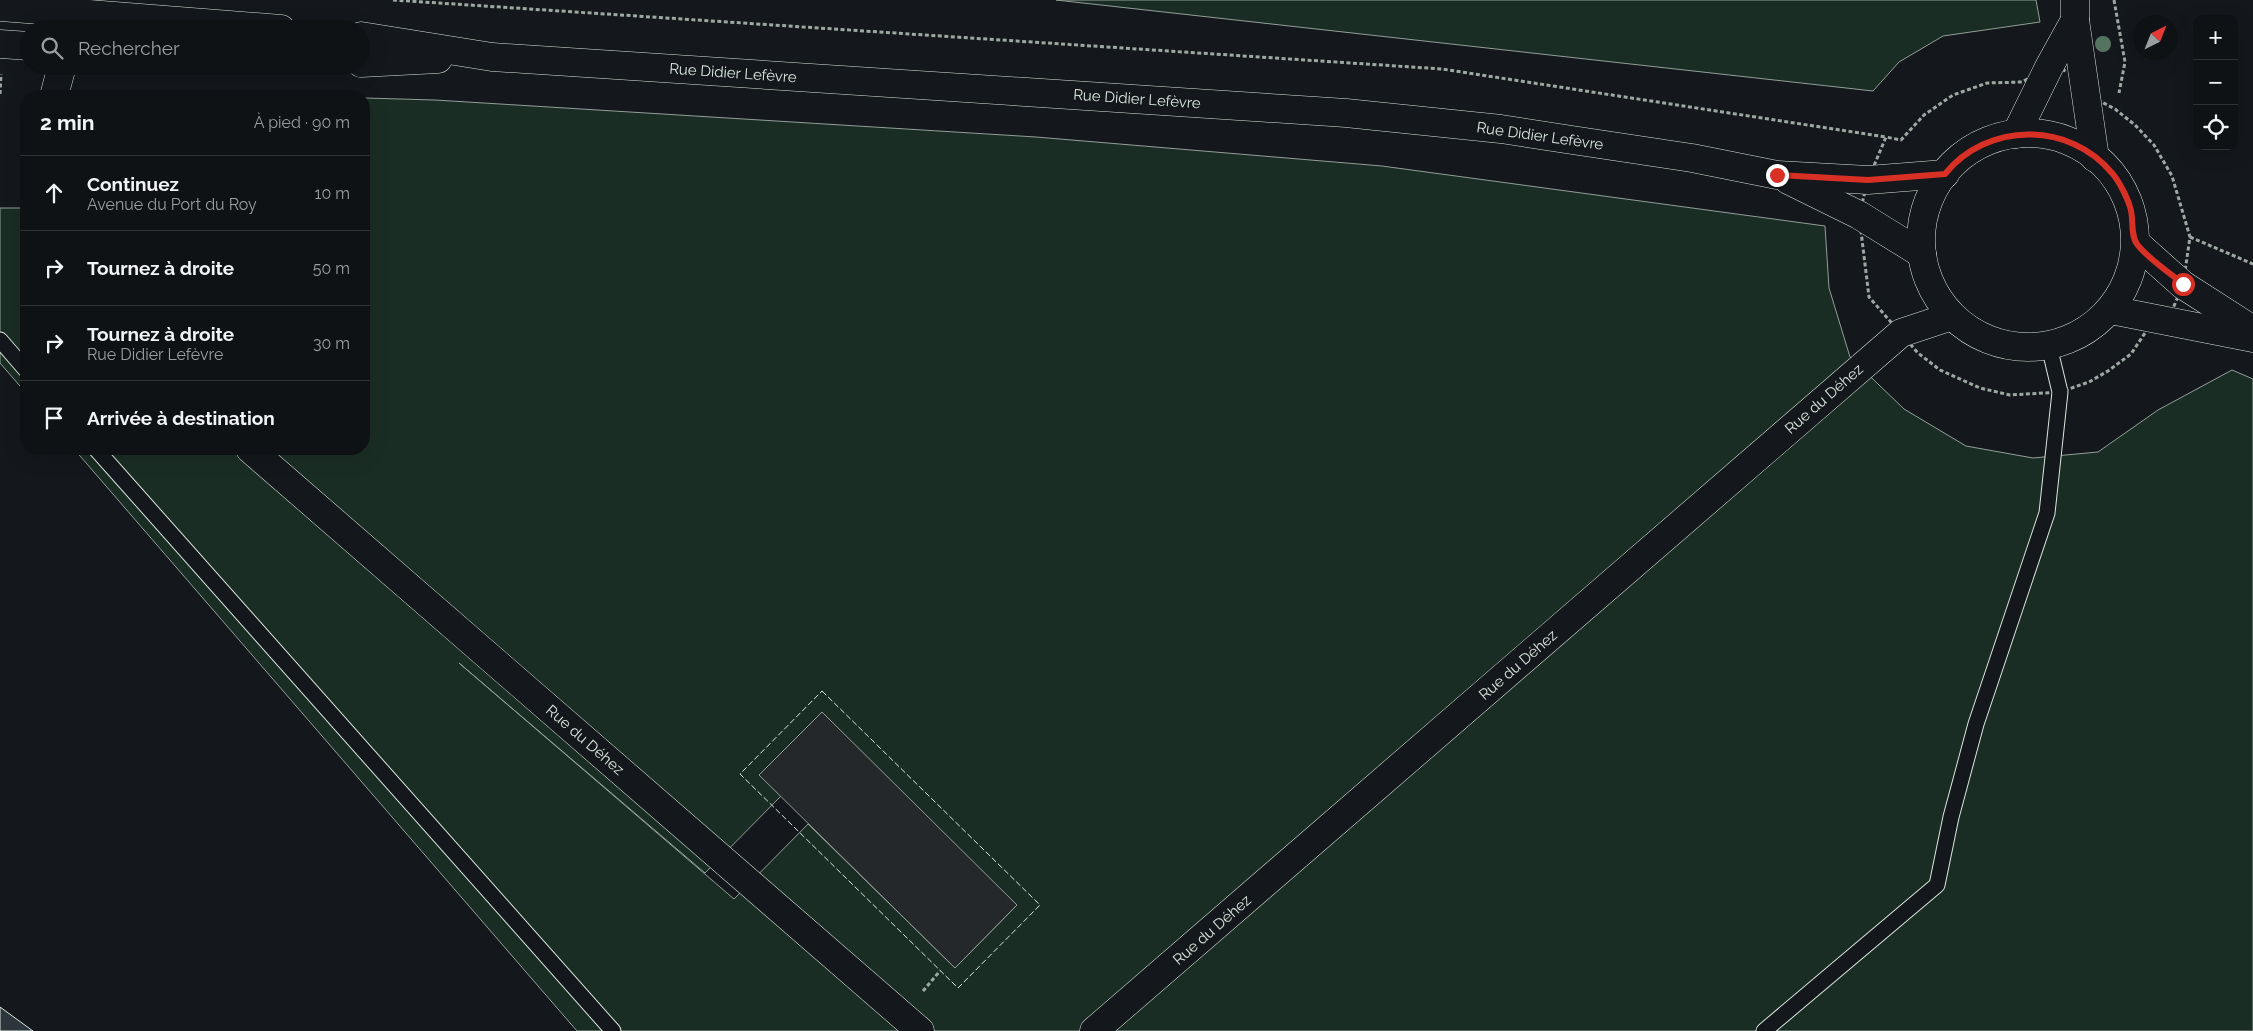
<!DOCTYPE html>
<html lang="fr">
<meta charset="utf-8">
<style>
:root{--surface:#0f1215;--page:#181b1e;--text:#f1f3f6;--muted:#9b9ea0;--line:#2f3234}
body{margin:0;font-family:Raleway,sans-serif;background:var(--page);color:var(--text)}
.controls{position:absolute;right:15px;top:15px;display:grid;overflow:hidden;border-radius:10px;box-shadow:0 5px 20px #0002}
.controls button{width:45px;height:45px;display:grid;place-items:center;padding:0;border:0;border-bottom:1px solid var(--line);background:var(--surface);color:var(--text);font:25px sans-serif}
.compass{position:absolute;left:2133px;top:15px;width:45px;height:45px;border-radius:50%;background:var(--surface);box-shadow:0 5px 20px #0002;rotate:43deg}
.stop{position:absolute;width:15px;height:15px;margin:-11px;border:4px solid #d93025;border-radius:50%;background:#fff}
.stop.end{background:#d93025;border-color:#fff;box-shadow:0 1px 5px #0008}
.list{margin:0;padding:0;list-style:none}
h2{display:flex;justify-content:space-between;align-items:center;height:65px;margin:0;padding:0 20px;font-size:21px}
h2 small{font-size:16px;font-weight:400;color:var(--muted)}
.list li{display:grid;grid-template-columns:32px 1fr auto;gap:15px;align-items:center;box-sizing:border-box;height:75px;padding:0 20px;border-top:1px solid var(--line)}
.list b{display:block;font-size:19px;white-space:nowrap}
.list p{margin:0;font-size:16px;white-space:nowrap;color:var(--muted)}
.list em{font-size:16px;font-style:normal;color:var(--muted)}
.icon{flex:none;width:28px;height:28px;fill:none;stroke:currentColor;stroke-width:2;stroke-linecap:round;stroke-linejoin:round}
.map{position:relative;flex:none;width:2253px;height:1031px;overflow:hidden}
.search{position:absolute;background:var(--surface);box-shadow:0 5px 20px #0002;left:20px;top:20px;width:350px;height:55px;display:flex;align-items:center;gap:12px;box-sizing:border-box;padding:0 18px;border-radius:28px;color:var(--muted);font-size:19px}
.panel{position:absolute;background:var(--surface);box-shadow:0 5px 20px #0002;left:20px;top:90px;width:350px;height:365px;border-radius:20px}
.map>svg:first-child{display:block}
.green{fill:#1a2d24;stroke:#939e99;fill-rule:evenodd}
.parking{fill:#24282b;stroke:#939e99}
.building{fill:#2c363c;stroke:#d8e6dc}
.lines{fill:none;stroke-linecap:round;stroke-linejoin:round}
.service-casing{stroke:#d8e6dc;stroke-width:17}
.minor-casing{stroke:#d8e6dc;stroke-width:29}
.tertiary-casing{stroke:#d8e6dc;stroke-width:29}
.secondary-casing{stroke:#d8e6dc;stroke-width:29}
.path{stroke:#9da8a2;stroke-width:3;stroke-dasharray:4 2.5;stroke-linecap:butt}
.service{stroke:#14181c;stroke-width:15}
.minor{stroke:#14181c;stroke-width:28}
.tertiary{stroke:#14181c;stroke-width:28}
.secondary{stroke:#14181c;stroke-width:28}
.fence{stroke:#d8e6dc;stroke-width:1;stroke-dasharray:6 2.5;stroke-linecap:butt}
.tree{fill:#55745f}
.route{stroke:#d93025;stroke-width:6}
.labels{text-anchor:middle;dominant-baseline:central;stroke-width:4;stroke-linejoin:round;paint-order:stroke}
.street-label{font-size:15px;fill:#d8e6dc;stroke:#14181c}
</style>
<div class="map">
<svg width="2253" height="1031" viewBox="0 0 2253 1031">
<rect width="100%" height="100%" fill="#14181c"/>
<g class="green">
<polygon points="1056,0 2036,0 2040,22 1943,36 1899,62 1873,91"/>
<polygon points="121,92 280,96 118,96"/>
<path d="M364 98 435 100 1036 137 1382 166 1825 226 1829 288 1850 357 1904 409 1966 446 2033 458 2098 452 2158 410 2232 370 2253 379V1031H577L74 449H364ZM459 663 705 873 781 796 760 775 1017 905 955 968 808 824 734 899Z"/>
<polygon points="0,208 26,208 26,393 0,363"/>
</g>
<polygon class="parking" points="822,712 1017,905 955,968 759,775"/>
<polygon class="building" points="0,1007 33,1031 0,1031"/>
<g class="lines">
<g class="service-casing">
<g id="service">
<polyline points="0,340 26,370"/>
<polyline points="96,449 613,1031"/>
<polyline points="1764,1031 1937,885 1951,817 1976,724 2047,513 2060,392 2049,346"/>
</g>
</g>
<g class="minor-casing">
<g id="minor">
<polyline points="54,96 62,66"/>
<polyline points="250,449 920,1031"/>
<polyline points="1094,1031 1901,333 1952,316"/>
</g>
</g>
<g class="tertiary-casing">
<g id="tertiary">
<polyline points="2075,0 2075,20 2095,158"/>
<polyline points="2016,134 2049,67 2075,20"/>
</g>
</g>
<g class="secondary-casing">
<g id="secondary">
<polyline points="0,7 281,29"/>
<polyline points="361,36 492,57 1346,113 1501,129 1572,140 1692,158 1777,175 1868,180 1945,174"/>
<polyline points="0,44 29,46"/>
<polyline points="361,63 438,59"/>
<circle cx="2028" cy="240" r="107"/>
<polyline points="1788,180 1859,215 1922,254"/>
<polyline points="2136,243 2183,285 2253,330"/>
<polyline points="2111,310 2253,338"/>
</g>
</g>
<g class="path">
<polyline points="393,0 1442,69 1886,137"/>
<polyline points="2114,0 2125,62 2119,93"/>
<polygon points="2049,67 2085,75 2096,99 2115,109 2135,125 2154,145 2172,176 2190,237 2183,285 2168,320 2147,330 2131,354 2108,371 2089,382 2060,392 2010,395 1980,388 1940,370 1918,353 1869,297 1859,215 1868,180 1886,137 1901,140 1924,115 1953,95 1987,83 2022,82"/>
<polyline points="0,94 1,74"/>
<polyline points="2190,237 2253,264"/>
<polyline points="923,991 940,971"/>
</g>
<use href="#service" class="service"/>
<use href="#minor" class="minor"/>
<use href="#tertiary" class="tertiary"/>
<use href="#secondary" class="secondary"/>
<polygon class="fence" points="822,691 1040,905 958,988 740,774"/>
</g>
<circle class="tree" cx="2103" cy="44" r="8"/>
<g class="lines">
<path class="route" d="M1777 175 1868 180 1945 174C1987 122 2069 121 2112 173 2119 181 2127 197 2130 207 2134 217 2130 235 2137 244 2146 257 2170 273 2183 284"/>
</g>
<g class="labels">
<g class="street-label">
<text transform="translate(733 73) rotate(4)">Rue Didier Lefèvre</text>
<text transform="translate(1137 99) rotate(4)">Rue Didier Lefèvre</text>
<text transform="translate(1540 136) rotate(8)">Rue Didier Lefèvre</text>
<text transform="translate(1824 399) rotate(-41)">Rue du Déhez</text>
<text transform="translate(1518 665) rotate(-41)">Rue du Déhez</text>
<text transform="translate(585 740) rotate(41)">Rue du Déhez</text>
<text transform="translate(1212 930) rotate(-41)">Rue du Déhez</text>
</g>
</g>
</svg>
<div class="controls">
<button>+</button>
<button>−</button>
<button><svg class="icon" aria-label="locate" viewBox="0 0 24 24"><circle cx="12" cy="12" r="6"/><path d="M12 2v4M12 18v4M2 12h4M18 12h4"/></svg></button>
</div>
<svg class="compass" viewBox="-18 -18 36 36"><path d="M0-13l5 13h-10z" fill="#e53935"/><path d="M0 13l5-13h-10z" fill="#9b9ea0"/></svg>
<div class="stop" style="left:2183px;top:284px"></div>
<div class="stop end" style="left:1777px;top:175px"></div>
<div class="search"><svg class="icon" aria-label="search" viewBox="0 0 24 24"><circle cx="10" cy="10" r="6"/><path d="M15 15l6 6"/></svg>Rechercher</div>
<section class="panel">
<h2>2 min<small>À pied · 90 m</small></h2>
<ul class="list">
<li><svg class="icon" aria-label="ahead" viewBox="0 0 24 24"><path d="M12 20V5M6 11l6-6 6 6"/></svg><div><b>Continuez</b><p>Avenue du Port du Roy</p></div><em>10 m</em></li>
<li><svg class="icon" aria-label="right" viewBox="0 0 24 24"><path d="M7 20v-9h11M14 6l5 5-5 5"/></svg><div><b>Tournez à droite</b></div><em>50 m</em></li>
<li><svg class="icon" aria-label="right" viewBox="0 0 24 24"><path d="M7 20v-9h11M14 6l5 5-5 5"/></svg><div><b>Tournez à droite</b><p>Rue Didier Lefèvre</p></div><em>30 m</em></li>
<li><svg class="icon" aria-label="arrive" viewBox="0 0 24 24"><path d="M6 21V4h12l-3 4 3 4H6"/></svg><div><b>Arrivée à destination</b></div></li>
</ul>
</section>
</div>
